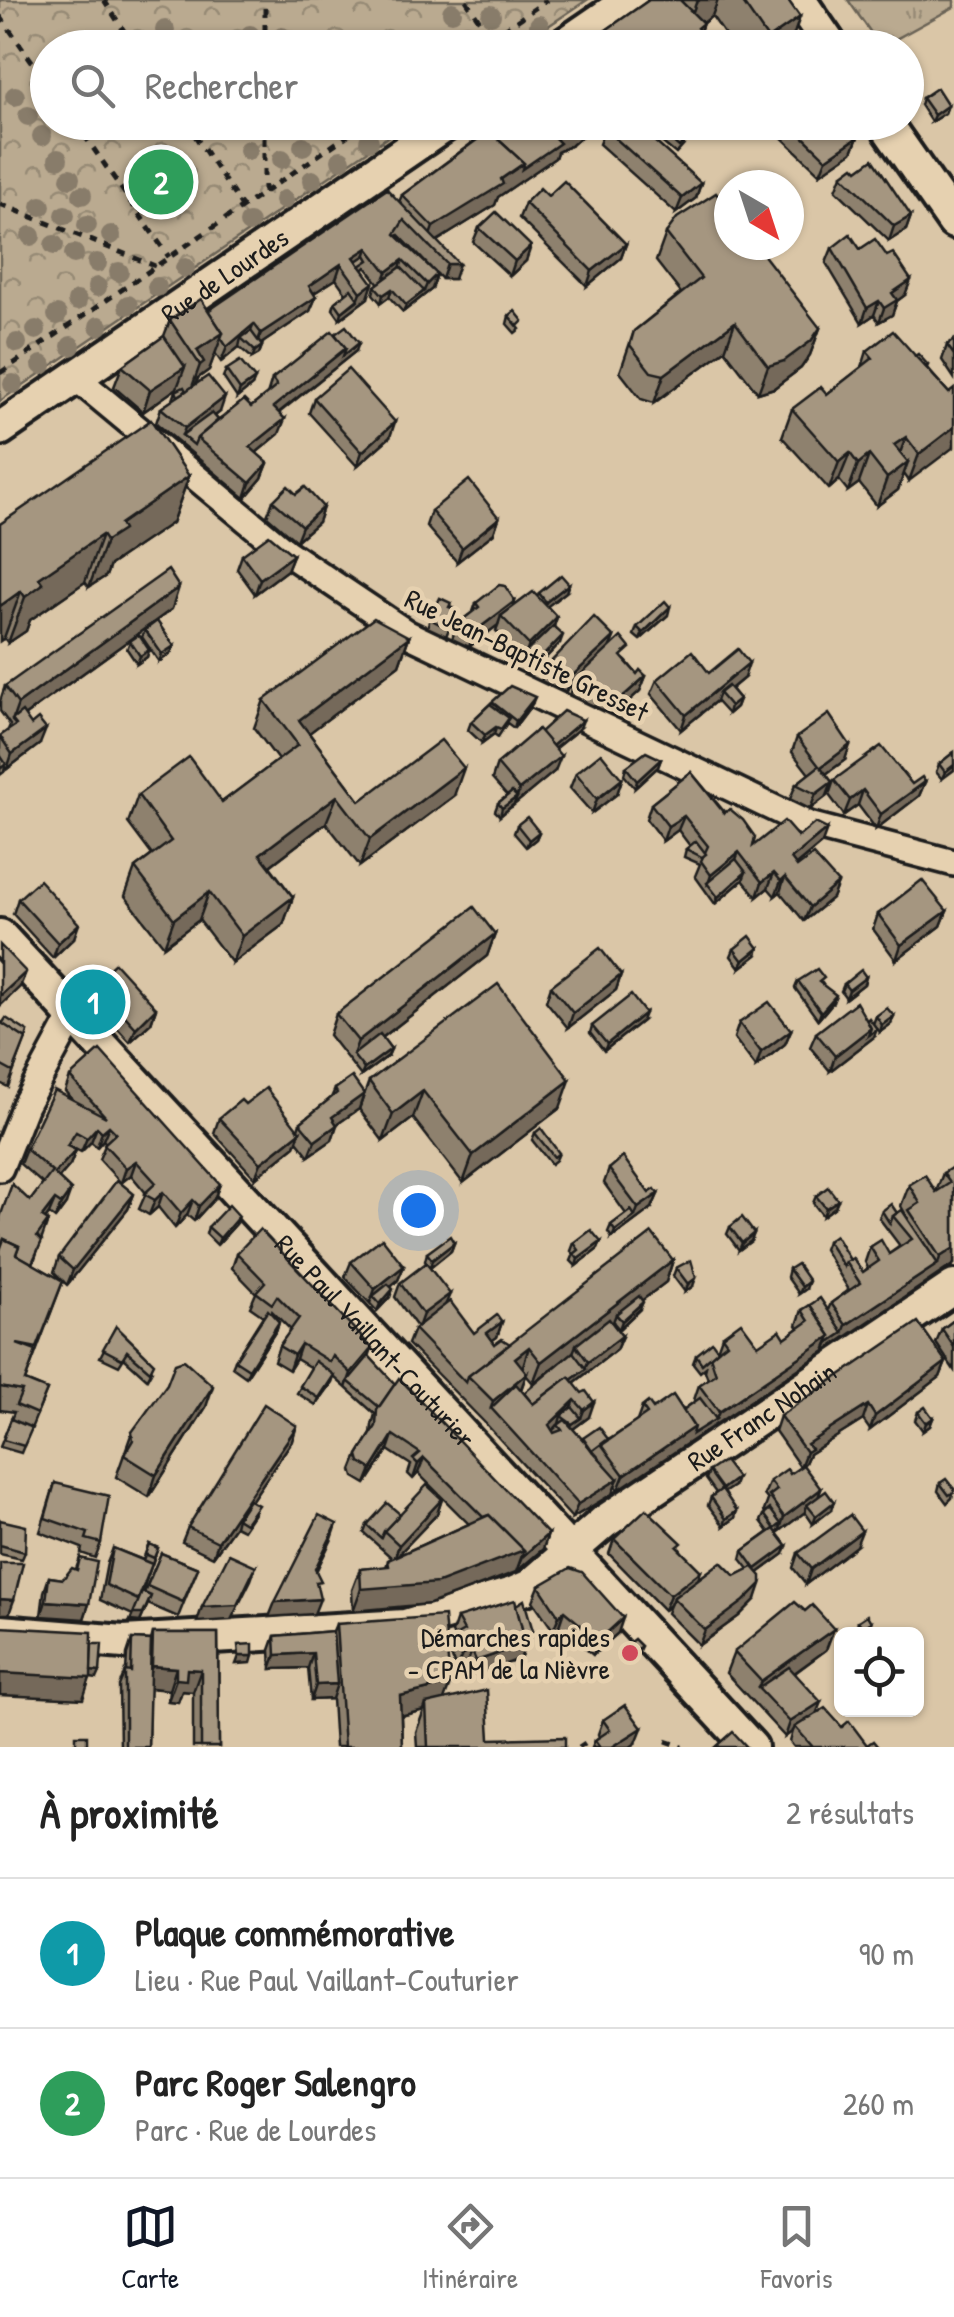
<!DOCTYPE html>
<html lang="fr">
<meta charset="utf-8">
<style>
:root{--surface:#fff;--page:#f2f2f2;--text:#222;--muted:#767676;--line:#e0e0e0;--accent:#111827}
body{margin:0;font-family:"Patrick Hand",sans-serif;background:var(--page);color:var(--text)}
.controls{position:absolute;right:30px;bottom:30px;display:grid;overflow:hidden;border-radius:15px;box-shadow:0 2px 8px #0004}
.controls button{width:90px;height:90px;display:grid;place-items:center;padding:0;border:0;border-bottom:2px solid var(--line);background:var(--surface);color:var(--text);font:50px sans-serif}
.compass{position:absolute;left:714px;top:170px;width:90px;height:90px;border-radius:50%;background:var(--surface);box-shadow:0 2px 8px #0004;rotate:141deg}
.you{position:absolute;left:418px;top:1210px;width:35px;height:35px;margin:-25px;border:8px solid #fff;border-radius:50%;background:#1a73e8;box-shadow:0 0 0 15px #1a73e833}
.badge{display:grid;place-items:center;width:65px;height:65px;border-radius:50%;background:var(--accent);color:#fff;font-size:32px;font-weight:700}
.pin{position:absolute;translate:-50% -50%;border:5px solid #fff;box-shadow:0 2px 10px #0006}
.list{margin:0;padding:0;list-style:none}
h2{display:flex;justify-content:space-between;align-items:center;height:130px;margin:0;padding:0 40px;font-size:42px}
h2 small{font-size:32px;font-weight:400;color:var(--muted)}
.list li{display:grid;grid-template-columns:65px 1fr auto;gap:30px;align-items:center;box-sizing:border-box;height:150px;padding:0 40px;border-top:2px solid var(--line)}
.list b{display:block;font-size:38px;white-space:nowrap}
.list p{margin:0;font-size:32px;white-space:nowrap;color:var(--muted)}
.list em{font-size:32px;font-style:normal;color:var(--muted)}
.icon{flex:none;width:55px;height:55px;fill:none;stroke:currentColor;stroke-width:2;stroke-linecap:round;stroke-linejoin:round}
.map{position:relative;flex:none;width:954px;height:1747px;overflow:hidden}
.search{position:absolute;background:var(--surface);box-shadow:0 2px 8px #0004;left:30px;right:30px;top:30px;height:110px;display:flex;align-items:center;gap:25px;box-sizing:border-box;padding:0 35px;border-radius:55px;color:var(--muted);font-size:38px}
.sheet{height:430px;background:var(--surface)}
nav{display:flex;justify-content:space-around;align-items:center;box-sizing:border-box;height:140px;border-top:2px solid var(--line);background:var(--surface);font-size:28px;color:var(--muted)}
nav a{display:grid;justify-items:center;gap:5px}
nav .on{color:var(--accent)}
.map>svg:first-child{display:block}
.grass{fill:url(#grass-tufts);stroke:#6b6356;stroke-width:2.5}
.park{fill:url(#park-crowns);stroke:#6b6356;stroke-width:2.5}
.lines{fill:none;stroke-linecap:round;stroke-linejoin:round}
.minor-casing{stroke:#1c1c1c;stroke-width:32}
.tertiary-casing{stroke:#1c1c1c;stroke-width:40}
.path{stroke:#1c1c1c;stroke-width:5;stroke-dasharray:8 8;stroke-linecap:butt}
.minor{stroke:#e6d1b0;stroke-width:25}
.tertiary{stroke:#e6d1b0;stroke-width:32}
.tree{fill:#887c6a}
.wall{fill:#8e816e;stroke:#1c1c1c;stroke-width:2.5;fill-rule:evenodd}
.shaded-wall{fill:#74695a;stroke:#1c1c1c;stroke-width:2.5}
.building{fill:#a59680;stroke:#1c1c1c;stroke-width:2.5}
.poi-dot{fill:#d1495b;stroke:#e6d1b0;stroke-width:4}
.labels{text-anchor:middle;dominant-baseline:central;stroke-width:9;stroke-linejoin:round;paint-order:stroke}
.street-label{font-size:28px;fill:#1c1c1c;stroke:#e6d1b0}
.poi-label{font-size:28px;fill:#1c1c1c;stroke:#e6d1b0;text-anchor:end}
</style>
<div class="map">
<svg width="954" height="1747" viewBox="0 0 954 1747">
<defs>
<pattern id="grass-tufts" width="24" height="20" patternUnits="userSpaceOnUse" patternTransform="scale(2.5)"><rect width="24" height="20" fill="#baaa90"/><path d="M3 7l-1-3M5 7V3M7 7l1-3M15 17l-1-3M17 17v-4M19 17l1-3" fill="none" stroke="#968a75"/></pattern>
<pattern id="park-crowns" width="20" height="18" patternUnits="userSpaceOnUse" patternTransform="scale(2.5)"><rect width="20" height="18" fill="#baaa90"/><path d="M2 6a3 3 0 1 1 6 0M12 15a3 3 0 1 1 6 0" fill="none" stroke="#968a75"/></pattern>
</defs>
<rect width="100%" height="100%" fill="#dac6a7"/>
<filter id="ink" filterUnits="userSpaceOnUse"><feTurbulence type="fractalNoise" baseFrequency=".01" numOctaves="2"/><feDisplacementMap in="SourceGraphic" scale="20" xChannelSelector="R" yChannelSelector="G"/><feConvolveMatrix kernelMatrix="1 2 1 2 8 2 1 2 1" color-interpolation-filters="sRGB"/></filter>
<g filter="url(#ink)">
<polygon class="grass" points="848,0 954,0 954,7 881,47"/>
<polygon class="park" points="0,0 587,0 517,47 48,48 48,122 408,123 0,401"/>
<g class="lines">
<g class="minor-casing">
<g id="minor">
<polyline points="74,376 286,552 408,634 809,825 954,863"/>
<polyline points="0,1168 25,1105 74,1014"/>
</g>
</g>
<g class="tertiary-casing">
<g id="tertiary">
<polyline points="799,0 832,48"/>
<polyline points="560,48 630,0"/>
<polyline points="884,122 954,222"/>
<path id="s1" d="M0 429 449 122"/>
<path id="s2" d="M0 936 751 1747"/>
<path id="s3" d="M0 1632 124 1642 405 1626 512 1594 530 1586 604 1522 954 1287"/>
</g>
</g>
<g class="path">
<polyline points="104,0 135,48"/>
<polyline points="466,0 491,38"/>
<polyline points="0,16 48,84"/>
<polyline points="265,48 265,0"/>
<polyline points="477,48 547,0"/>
<polyline points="75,122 169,257"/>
<polyline points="186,122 242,207"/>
<polyline points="264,193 264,122"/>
<polyline points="0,204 155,266"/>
<polyline points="0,373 367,122"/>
<polyline points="666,1741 683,1747"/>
<polyline points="579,1747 585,1743"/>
</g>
<use href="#minor" class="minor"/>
<use href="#tertiary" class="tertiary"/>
</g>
<g class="tree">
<circle cx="452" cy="12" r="10"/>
<circle cx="491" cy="15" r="10"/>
<circle cx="539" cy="25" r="10"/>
<circle cx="165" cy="30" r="10"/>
<circle cx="466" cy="33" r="10"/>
<circle cx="250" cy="35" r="10"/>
<circle cx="282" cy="37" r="10"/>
<circle cx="15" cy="96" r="10"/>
<circle cx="28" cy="116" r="10"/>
<circle cx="42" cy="136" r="10"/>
<circle cx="369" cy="141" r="10"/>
<circle cx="303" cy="146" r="10"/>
<circle cx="248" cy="150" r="10"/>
<circle cx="58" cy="159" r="10"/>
<circle cx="282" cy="159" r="10"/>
<circle cx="341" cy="160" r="10"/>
<circle cx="70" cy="178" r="10"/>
<circle cx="312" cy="180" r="10"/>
<circle cx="82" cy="195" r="10"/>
<circle cx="284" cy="200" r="10"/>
<circle cx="41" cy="206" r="10"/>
<circle cx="65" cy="215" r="10"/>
<circle cx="249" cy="223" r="10"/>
<circle cx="87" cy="225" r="10"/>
<circle cx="111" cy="235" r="10"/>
<circle cx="31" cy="236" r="10"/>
<circle cx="54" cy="245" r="10"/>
<circle cx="74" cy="254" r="10"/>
<circle cx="97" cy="263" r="10"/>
<circle cx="185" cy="268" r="10"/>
<circle cx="119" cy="272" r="10"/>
<circle cx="97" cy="287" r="10"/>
<circle cx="157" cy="287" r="10"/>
<circle cx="77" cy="301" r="10"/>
<circle cx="128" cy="305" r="10"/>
<circle cx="57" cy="315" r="10"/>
<circle cx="99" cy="326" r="10"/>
<circle cx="36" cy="330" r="10"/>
<circle cx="17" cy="343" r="10"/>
<circle cx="71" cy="346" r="10"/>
<circle cx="42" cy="365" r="10"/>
<circle cx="13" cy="384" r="10"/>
</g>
<g class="wall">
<polygon points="649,0 788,0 789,48 734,48 712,16 703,23 700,31 705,37 701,48 592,48 596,37"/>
<polygon points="922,98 948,105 945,113 931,122 920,105"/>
<path d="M500 122H598L572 145 557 152 555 158 498 197 495 205 437 241 454 279H442L437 274 432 289 403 312 389 297 381 303 373 294 375 286 379 284 366 267 363 270 368 298 340 319 333 309 335 302 346 293 336 279 314 293 316 297 310 311 261 344 262 346 259 354 252 358 239 347 221 362 215 353 209 370 198 378 196 385 220 412 215 416 218 420 251 407 267 395 272 379 335 334 356 351 279 413V434L256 453 268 463 262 478 245 498 156 423 161 408 173 400 176 391 178 390 177 388 143 412 114 387 122 366 164 336 170 320 208 311 399 202 402 195ZM399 235 431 268 398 236Z"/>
<polygon points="648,122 680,122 684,145 676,154 646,129"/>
<polygon points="780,122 848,122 858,137 852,152 820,174 776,132"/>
<polygon points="605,129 701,183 696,198 676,213 599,144"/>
<polygon points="858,170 911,216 906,230 889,241 836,190 842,175"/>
<polygon points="548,196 626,244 621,258 587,286 519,218 525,203"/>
<polygon points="479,228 526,261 510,276 473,242"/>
<polygon points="666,233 820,328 810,355 801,368 774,388 758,393 725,350 654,403 641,399 620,372 634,331 681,293 656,261"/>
<polygon points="832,248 860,249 905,295 897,301 892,315 879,322 874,315 862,323 826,263"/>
<polygon points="509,316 520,329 515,333 507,324"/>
<polygon points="954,340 954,378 942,360 947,345"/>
<polygon points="867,351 915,356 928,365 927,368 949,393 909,481 904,474 898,490 877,506 859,483 848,491 839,480 829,489 782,437 792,409 827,394 862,367"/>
<polygon points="226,370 252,386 237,398 223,377"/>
<polygon points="314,398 390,437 357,466 309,413"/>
<polygon points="189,476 172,523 110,565 106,576 89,587 85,582 30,620 26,631 8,643 4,638 0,641 0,524"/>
<polygon points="296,494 323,507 318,522 296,541 267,516 273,501"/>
<polygon points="431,511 499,518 494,533 457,562 426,526"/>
<polygon points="242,555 293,555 287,570 255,594 237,569"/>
<polygon points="566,592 547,606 557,617 554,626 560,643 535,669 496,631 498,625 469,647 452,639 457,624 473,612 476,603 513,607 537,596 539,593"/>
<polygon points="449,607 457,610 446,636 427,627 430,619"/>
<polygon points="172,609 24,716 40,744 7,769 5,767 4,772 0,775 0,736 8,730 10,725 0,711 0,701 5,686"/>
<polygon points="668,615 640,640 634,635 637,627"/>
<polygon points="145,630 174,646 171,653 159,662 142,637"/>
<polygon points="409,637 399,665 309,733 360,801 454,796 360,866 326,823 270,866 293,897 283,925 232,963 199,920 164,946 125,896 135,868 152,855 128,823 138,795 222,802 278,760 254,728 264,700"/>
<polygon points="614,637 609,649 626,661 637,674 646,676 640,691 613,715 570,695 574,683 565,692 541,681 547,666"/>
<polygon points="130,641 149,650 147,657 137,664 127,649"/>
<polygon points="709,673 744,678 731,689 739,699 736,707 728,714 716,701 681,730 651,694 657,680"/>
<polygon points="492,702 532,704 514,728 507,723 498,737 494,734 482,743 468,730 471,722"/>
<polygon points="580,728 554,749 555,771 500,816 495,811 498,803 507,796 492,779 497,764 540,732"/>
<polygon points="797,737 845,760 826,774 832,782 827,796 810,809 790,799 796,784 809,774 792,752"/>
<polygon points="954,752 942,779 936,772 939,764"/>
<polygon points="661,759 658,767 635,788 624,775 626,767"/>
<polygon points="691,772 753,846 798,837 822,843 796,865 797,867 838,883 832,898 804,921 780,892 775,896 768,888 757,897 743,880 715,904 695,876 700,864 684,857 686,849 690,846 678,830 663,841 646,819 651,804"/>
<polygon points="576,773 622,779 617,794 592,813 570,788"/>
<polygon points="834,780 912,784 925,782 919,796 876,829 858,805 844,815 829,795"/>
<polygon points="517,825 539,832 536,839 526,847 514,833"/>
<polygon points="18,899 74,938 53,958 13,914"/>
<polygon points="947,911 941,926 896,960 873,929 878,914"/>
<polygon points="495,934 487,956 382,1038 391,1049 388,1056 361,1076 329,1035 336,1014"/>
<polygon points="734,949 757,955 740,968 731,956"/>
<polygon points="621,975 616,990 568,1028 546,1001 551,986"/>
<polygon points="866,977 864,984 846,998 841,991 844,984"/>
<polygon points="798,981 822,983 833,1002 818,1020 795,988"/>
<polygon points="94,982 156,1008 151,1023 130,1042 89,997"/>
<polygon points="876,1016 891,1024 880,1032 873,1024"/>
<polygon points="642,1021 604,1051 590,1033 592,1026"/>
<polygon points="0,1022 28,1032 8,1087 0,1083"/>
<polygon points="739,1023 791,1030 785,1044 756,1067 734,1038"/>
<polygon points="816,1033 874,1037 830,1071 810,1047"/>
<polygon points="70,1077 220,1184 214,1199 194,1221 187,1215 175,1228 158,1207 149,1215 139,1209 146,1193 131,1175 121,1183 99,1159 106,1143 103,1140 97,1147 91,1142 81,1152 71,1147 76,1150 70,1165 59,1178 66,1204 55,1219 49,1214 45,1220 48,1221 33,1264 63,1281 54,1272 59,1257 134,1194 128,1209 67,1285 63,1281 25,1381 47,1390 21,1453 0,1447 14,1412 0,1410 0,1217 30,1201 43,1184 20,1164 26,1149 72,1100 65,1091"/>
<polygon points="369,1081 560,1108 463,1183 413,1118 383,1141 359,1109"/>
<polygon points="335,1089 364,1094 359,1109 337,1124 332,1140 309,1156 297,1141 295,1146 255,1178 214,1133 219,1118 245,1104 298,1129 300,1123 331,1098"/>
<polygon points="535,1133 559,1153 556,1160 551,1164 532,1140"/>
<polygon points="609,1169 649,1193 658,1194 652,1208 612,1238 608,1232 611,1225 626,1214 604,1183"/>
<path d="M943 1173H954V1264L618 1490 615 1486 612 1494 572 1518 485 1423 408 1344 414 1329 417 1327 395 1297 400 1283 429 1267 425 1261 427 1253 454 1243 451 1251 430 1268 446 1305 474 1333 502 1322 497 1337 492 1340 495 1344H510L673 1260 666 1282 642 1300 640 1309 619 1329 613 1322 612 1323 622 1336 616 1350 574 1383 589 1417 573 1429 582 1440 583 1438 608 1439 607 1441 637 1421 642 1407 683 1410 695 1401 694 1400 699 1385 708 1379 705 1371 706 1367 700 1372 693 1363 696 1355 717 1350 722 1336 758 1345 785 1338 799 1328 797 1325 802 1310H828L831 1303 849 1290 824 1249 827 1241 863 1272 868 1268 865 1262 870 1247 889 1254 900 1246 879 1218 882 1211 907 1217 901 1206 909 1185 936 1192ZM563 1361 524 1393 521 1390 526 1375 533 1383Z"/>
<polygon points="816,1196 835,1207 823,1216 813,1203"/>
<polygon points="236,1224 217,1245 206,1234 208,1227"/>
<polygon points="730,1227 754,1233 751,1241 739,1250 727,1234"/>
<polygon points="601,1242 598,1249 576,1266 571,1261 574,1254 571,1251 574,1243"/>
<polygon points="237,1253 369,1356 395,1384 548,1534 543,1549 516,1572 430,1604 353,1611 352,1590 360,1569 386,1567 388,1560 392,1558 364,1533 367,1525 442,1499 437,1514 397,1556 469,1524 418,1473 413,1479 408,1474 411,1465 388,1450 366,1484 354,1477 352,1470 358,1455 371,1434 372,1425 375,1414 334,1377 332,1383 316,1405 297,1393 311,1368 296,1359 289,1370 274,1361 279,1346 291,1330 272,1311 271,1313 279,1322 277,1329 246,1377 232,1367 235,1360 263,1316 250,1307 256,1293 232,1268"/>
<polygon points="351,1262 404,1266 398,1280 391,1287 390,1297 377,1311 345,1277"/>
<polygon points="676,1268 693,1286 685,1292 673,1276"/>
<polygon points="789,1269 806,1289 799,1294 787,1277"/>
<polygon points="954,1320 954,1370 936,1343 942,1329"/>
<polygon points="116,1326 152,1370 147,1379 124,1358 119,1366 100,1357"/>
<polygon points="946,1362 940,1377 870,1430 863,1420 809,1454 805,1463 800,1467 775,1431 780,1416"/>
<polygon points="206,1407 149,1497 116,1477 132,1432"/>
<polygon points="918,1412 933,1418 930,1426 923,1431 915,1420"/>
<polygon points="292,1441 251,1501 255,1512 243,1530 235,1526 213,1557 182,1542 188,1527"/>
<polygon points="709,1471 734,1486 724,1492 735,1518 724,1526 708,1505 711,1497 716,1493 706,1479"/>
<polygon points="790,1474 821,1489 818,1496 831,1510 813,1524 805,1512 777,1533 784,1554 758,1573 756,1599 739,1616 699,1645 667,1613 670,1605 664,1610 609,1554 614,1539 680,1549 698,1579 735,1576 749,1569 741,1559 743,1551 769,1532 761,1521 765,1513 764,1511 768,1500 764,1495 770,1481"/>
<polygon points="55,1483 101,1543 95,1558 81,1553 82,1548 40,1532"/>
<polygon points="940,1483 954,1489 952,1498 947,1503 938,1491"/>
<polygon points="0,1520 25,1552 22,1559 0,1554"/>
<polygon points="149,1544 158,1548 142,1592 144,1593 161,1553 198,1568 178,1617 148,1604 140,1622 130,1621 133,1615 100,1600 107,1563 113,1548 143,1560"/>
<polygon points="856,1546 806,1584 793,1568 798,1553"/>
<polygon points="80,1558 89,1604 84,1619 41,1616 44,1592 49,1577 63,1579 76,1569"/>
<polygon points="539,1586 618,1633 593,1655 559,1626 553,1630 533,1601"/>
<polygon points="805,1611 826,1650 795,1673 817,1713 842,1727 867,1745 878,1747 794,1747 790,1742 793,1731 785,1737 726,1673 734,1652"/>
<polygon points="457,1618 530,1638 525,1641 520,1659 471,1676 466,1666 456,1669 449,1650 454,1637 452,1633"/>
<polygon points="858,1621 871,1622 868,1629 861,1634 856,1629"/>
<polygon points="336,1624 444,1700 490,1739 565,1747 417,1747 416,1732 424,1710 401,1716 402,1747 335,1747 332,1699 311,1700 308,1668 271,1669 270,1650 275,1636 333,1631"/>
<polygon points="153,1633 218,1633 219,1747 193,1747 193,1692 182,1691 178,1702 168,1701 169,1690 149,1688 148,1747 120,1747 119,1686 125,1671 126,1671 127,1654 132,1639 151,1640"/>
<polygon points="625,1646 638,1653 629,1661 623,1653"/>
<polygon points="603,1720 636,1743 630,1747 592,1747 595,1740 599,1737 598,1734"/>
</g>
<g class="shaded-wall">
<polygon points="700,0 718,0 712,16 703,23 695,45 705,37 701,48 690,48 683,40 696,3"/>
<polygon points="800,17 789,48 765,48 768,39"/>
<polygon points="948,105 945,113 931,122 934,115"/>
<polygon points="581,122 598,122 572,145 557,152 555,158 498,197 495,205 429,246 427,244 433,227 524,163 554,147 559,133"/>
<polygon points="858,137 852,152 820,174 826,159"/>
<polygon points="701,183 696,198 676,213 682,198"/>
<polygon points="911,216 906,230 889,241 894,226"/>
<polygon points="626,244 621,258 587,286 592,271"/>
<polygon points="531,246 526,261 510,276 515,261"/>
<polygon points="368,248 363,263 354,269 354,257"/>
<polygon points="403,260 398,274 381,287 387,272"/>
<polygon points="341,264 336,279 303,300 309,286"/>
<polygon points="447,264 459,264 454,279 442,279"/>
<polygon points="437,274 432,289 403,312 406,305 424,291 427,284"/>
<polygon points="911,280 905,295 897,301 892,315 879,322 884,308 892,293"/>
<polygon points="373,283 368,298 340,319 342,312 358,300 361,292"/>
<polygon points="392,289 389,297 381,303 383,295"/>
<polygon points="316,297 310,311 255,348 261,333"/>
<polygon points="879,301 874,315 862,323 867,308"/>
<polygon points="735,322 725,350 654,403 664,375"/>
<polygon points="254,324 248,338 241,338 239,347 221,362 227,347"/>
<polygon points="820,328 810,355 801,368 774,388 758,393 768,366"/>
<polygon points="223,333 209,370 198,378 190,400 189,395 200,365 197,350"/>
<polygon points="359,343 356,351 268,421 273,407 346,348"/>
<polygon points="262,346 259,354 252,358 255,351"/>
<polygon points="185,367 177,388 143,412 150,390"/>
<polygon points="255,379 252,386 237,398 240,390"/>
<polygon points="225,397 220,412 186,438 182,435 185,428"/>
<polygon points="285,419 279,434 251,457 250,447"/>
<polygon points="395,422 390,437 357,466 362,452"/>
<polygon points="954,427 954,447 909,481 919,454"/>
<polygon points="906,437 896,464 894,445"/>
<polygon points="850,453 839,480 829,489 839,462"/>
<polygon points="869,455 859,483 848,491 858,464"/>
<polygon points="908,462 898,490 877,506 887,478"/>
<polygon points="268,463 262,478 245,498 250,483"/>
<polygon points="189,476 172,523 110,565 106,576 89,587 106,541 120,524"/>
<polygon points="323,507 318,522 296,541 302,526"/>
<polygon points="499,518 494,533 457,562 462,548"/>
<polygon points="102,535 85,582 30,620 26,631 8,643 25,597 39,578"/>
<polygon points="293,555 287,570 255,594 260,579"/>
<polygon points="569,584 566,592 544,609 546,602"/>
<polygon points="179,587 172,609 14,723 12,721 18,704"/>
<polygon points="21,591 4,638 0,641 0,606"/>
<polygon points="515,601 510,616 501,616 498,625 469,647 474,632"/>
<polygon points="670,607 668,615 640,640 643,633"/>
<polygon points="557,617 552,632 526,652 524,660 529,645"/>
<polygon points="563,635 560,643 535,669 537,662"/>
<polygon points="409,637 399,665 296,743 299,720"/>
<polygon points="614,637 608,651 575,680 565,692 570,678"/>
<polygon points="174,646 171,653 159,662 162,654"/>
<polygon points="149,650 147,657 137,664 140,656"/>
<polygon points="749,663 744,678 722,696 719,693 716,701 681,730 686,715"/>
<polygon points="646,676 640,691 613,715 618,701"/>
<polygon points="535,697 532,704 514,728 516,721"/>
<polygon points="739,699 736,707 728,714 730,706"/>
<polygon points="583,720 580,728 544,757 547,750"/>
<polygon points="496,727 494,734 482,743 485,735"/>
<polygon points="46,729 40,744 7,769 12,754"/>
<polygon points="850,745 845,760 815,782 821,767"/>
<polygon points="561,756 555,771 514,805 519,790"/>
<polygon points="661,759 658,767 635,788 637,781"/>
<polygon points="954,765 954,770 942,779 945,772"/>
<polygon points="464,768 454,796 360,866 370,839"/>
<polygon points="622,779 617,794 592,813 597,799"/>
<polygon points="832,782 827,796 810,809 816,794"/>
<polygon points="925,782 919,796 876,829 881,814"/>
<polygon points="863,790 858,805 844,815 850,800"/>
<polygon points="337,796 326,823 250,881 260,854"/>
<polygon points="517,797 514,804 500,816 502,808"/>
<polygon points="684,816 678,830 663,841 668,826"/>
<polygon points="827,829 822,843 785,874 791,859"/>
<polygon points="539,832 536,839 526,847 529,840"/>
<polygon points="739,852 733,867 708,884 711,875"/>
<polygon points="746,872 743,880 715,904 718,897"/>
<polygon points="774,873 768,888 757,897 762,882"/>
<polygon points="785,877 780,892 775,896 781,881"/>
<polygon points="838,883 832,898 804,921 810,907"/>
<polygon points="209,892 199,920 164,946 174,919"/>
<polygon points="293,897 283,925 232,963 242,936"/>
<polygon points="947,911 941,926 896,960 901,945"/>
<polygon points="79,924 74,938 53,958 58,943"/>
<polygon points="495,934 487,956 356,1058 353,1055 358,1041"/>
<polygon points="759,948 757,955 740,968 743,961"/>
<polygon points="26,972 20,987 0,1006 0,996"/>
<polygon points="621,975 616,990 568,1028 573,1013"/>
<polygon points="866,977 864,984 846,998 849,990"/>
<polygon points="836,995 833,1002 818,1020 821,1012"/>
<polygon points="156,1008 151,1023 130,1042 136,1028"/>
<polygon points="645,1013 642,1021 604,1051 607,1044"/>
<polygon points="894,1016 891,1024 880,1032 882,1025"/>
<polygon points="871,1028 877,1029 874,1037 830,1071 835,1056"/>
<polygon points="791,1030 785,1044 756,1067 761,1052"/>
<polygon points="391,1049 388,1056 361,1076 364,1069"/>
<polygon points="570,1080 560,1108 463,1183 473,1155"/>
<polygon points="423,1091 413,1118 383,1141 393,1114"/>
<polygon points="364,1094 359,1109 326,1132 332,1117"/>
<polygon points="337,1125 332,1140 309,1156 315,1141"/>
<polygon points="109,1126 103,1140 97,1147 102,1132"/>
<polygon points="97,1127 91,1142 81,1152 87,1138"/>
<polygon points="300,1132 295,1146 255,1178 261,1163"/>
<polygon points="76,1150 70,1165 49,1189 54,1174"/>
<polygon points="136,1161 131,1175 121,1183 126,1168"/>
<polygon points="220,1184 214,1199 194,1221 199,1206"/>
<polygon points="71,1190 66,1204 55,1219 61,1204"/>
<polygon points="163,1192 158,1207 149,1215 155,1200"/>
<polygon points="134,1194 128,1209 67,1285 73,1270"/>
<polygon points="658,1194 652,1208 612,1238 615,1231 635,1216 638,1208"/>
<polygon points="55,1200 49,1214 36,1232 42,1217"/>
<polygon points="193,1200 187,1215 175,1228 181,1213"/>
<polygon points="838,1200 835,1207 823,1216 826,1208"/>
<polygon points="239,1216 236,1224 217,1245 220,1238"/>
<polygon points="754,1233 751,1241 739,1250 742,1243"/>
<polygon points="601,1242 598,1249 576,1266 578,1259"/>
<polygon points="454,1243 451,1251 430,1268 432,1260"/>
<polygon points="954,1248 954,1264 825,1351 828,1343 843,1333 846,1325 938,1264 940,1257"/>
<polygon points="673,1260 666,1282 619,1318 616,1314 613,1322 578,1349 576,1345 573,1353 533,1383 541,1362"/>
<polygon points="404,1266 398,1280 375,1299 373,1296 370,1303 375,1289"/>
<polygon points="696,1278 693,1286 685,1292 688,1284"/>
<polygon points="809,1281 806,1289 799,1294 802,1287"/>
<polygon points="393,1289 390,1297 377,1311 380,1304"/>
<polygon points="450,1294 444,1308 418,1328 423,1314"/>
<polygon points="643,1302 640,1309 619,1329 622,1321"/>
<polygon points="279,1322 277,1329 246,1377 249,1369"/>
<polygon points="502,1322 497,1337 482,1348 487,1333"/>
<polygon points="622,1336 616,1350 528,1419 531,1411 585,1369 588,1362"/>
<polygon points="831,1336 825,1351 618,1490 624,1475 694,1427 716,1419 719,1412"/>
<polygon points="301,1344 296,1359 289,1370 294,1355"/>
<polygon points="529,1347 522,1369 515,1358"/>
<polygon points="372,1348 367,1363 348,1381 346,1388 351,1373"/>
<polygon points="946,1362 940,1377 870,1430 875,1416"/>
<polygon points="527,1373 519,1394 491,1408 493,1401"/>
<polygon points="334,1375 332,1383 316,1405 319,1398"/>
<polygon points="213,1386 206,1407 149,1497 156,1475"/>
<polygon points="575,1400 569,1415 561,1416 559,1424 543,1440 549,1425"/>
<polygon points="594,1402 589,1417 569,1432 572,1424 581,1418 584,1410"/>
<polygon points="868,1405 863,1420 809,1454 805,1463 800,1467 806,1452 807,1444"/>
<polygon points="933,1418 930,1426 923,1431 926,1423"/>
<polygon points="297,1426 292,1441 239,1519 237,1518 235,1526 213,1557 218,1542"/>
<polygon points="393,1435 388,1450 366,1484 372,1469"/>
<polygon points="424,1458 418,1473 413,1479 418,1464"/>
<polygon points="737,1478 734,1486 719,1496 722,1489"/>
<polygon points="618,1479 612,1494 572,1518 578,1504"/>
<polygon points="821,1489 816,1504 807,1505 805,1512 779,1532 784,1517"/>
<polygon points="442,1499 437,1514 394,1559 399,1545"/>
<polygon points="834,1502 831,1510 813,1524 816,1516"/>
<polygon points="737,1511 735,1518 724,1526 726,1519"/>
<polygon points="337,1524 332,1539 310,1584 315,1569"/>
<polygon points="862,1531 856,1546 806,1584 811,1569"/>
<polygon points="548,1534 543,1549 516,1572 522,1557"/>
<polygon points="787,1546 784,1554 754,1576 756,1569"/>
<polygon points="524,1550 516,1572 430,1604 353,1611 361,1589"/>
<polygon points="256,1566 251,1580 231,1620 197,1622 202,1607"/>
<polygon points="701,1571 696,1586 673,1598 670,1605 664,1610 670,1595"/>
<polygon points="761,1584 756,1599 739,1616 699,1645 705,1630"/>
<polygon points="151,1596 140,1622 130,1621 133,1614"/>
<polygon points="0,1599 14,1600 9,1614 0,1614"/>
<polygon points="320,1599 314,1614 269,1617 275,1602"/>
<polygon points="46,1601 89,1604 84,1619 41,1616"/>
<polygon points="564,1611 559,1626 553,1630 559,1616"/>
<polygon points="623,1618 618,1633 593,1655 599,1640"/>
<polygon points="871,1622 868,1629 860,1634 863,1628"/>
<polygon points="834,1629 826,1650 765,1694 758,1688 761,1681"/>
<polygon points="526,1644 520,1659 471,1676 476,1661"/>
<polygon points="641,1646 638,1653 629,1661 632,1653"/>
<polygon points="472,1651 466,1666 456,1669 462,1655"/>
<polygon points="313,1653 308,1668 271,1669 276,1655"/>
<polygon points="239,1656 253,1656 251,1663 236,1664"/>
<polygon points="152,1666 176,1668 169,1690 144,1687"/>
<polygon points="187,1669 201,1670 193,1692 182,1691 178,1702 168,1701 176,1679"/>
<polygon points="86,1670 100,1672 97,1679 90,1678 83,1699 0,1695 0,1673"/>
<polygon points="337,1684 332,1699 311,1700 316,1685"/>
<polygon points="450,1684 442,1705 426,1704 424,1710 392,1718 400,1696"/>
<polygon points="821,1702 815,1717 795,1727 793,1731 785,1737 790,1722"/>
<polygon points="642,1728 636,1743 630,1747 612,1747"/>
</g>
<g class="building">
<polygon points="649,0 680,0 703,23 697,28 705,37 692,48 603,48 596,37"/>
<polygon points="741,0 788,0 800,17 768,39"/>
<polygon points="937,88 948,105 934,115 922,98"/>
<polygon points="500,122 539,122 560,143 522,169 524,163 489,131"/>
<polygon points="549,122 581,122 559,133"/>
<polygon points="611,122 633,122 701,183 682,198 605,129"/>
<polygon points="650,122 680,122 684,125 679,131 687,138 679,147"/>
<polygon points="788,122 848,122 858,137 826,159"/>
<polygon points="489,131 524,163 501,179 503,184 433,227 402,195"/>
<polygon points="873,159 911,216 894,226 842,175 854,166 858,170"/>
<polygon points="773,171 787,185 760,185"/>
<polygon points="564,181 626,244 592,271 525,203 540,188 548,196"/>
<polygon points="387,189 459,264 447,264 404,220 395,234 437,274 427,284 403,260 387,272 368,248 354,257 373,283 361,292 341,264 309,286 316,297 261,333 254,324 227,347 221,338 223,333 208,311"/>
<polygon points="716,193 729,210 729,245 756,245 820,328 811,341 784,361 768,366 735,322 664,375 651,372 630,345 634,331 701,278 666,233 677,218"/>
<polygon points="496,212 531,246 515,261 479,228"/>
<polygon points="850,234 860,249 875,239 887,256 893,253 911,280 892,293 897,300 884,308 879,301 867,308 832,248"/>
<polygon points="366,255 369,260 360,266 357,261"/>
<polygon points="401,267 424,291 406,305 392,289 383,295 375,286"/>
<polygon points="351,289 358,299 342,312 335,302"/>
<polygon points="201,299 223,333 197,350 204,362 200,365 170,320"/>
<polygon points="515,311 523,321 518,326 509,316"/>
<polygon points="346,326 359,343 343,356 346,348 335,334"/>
<polygon points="251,331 262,346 255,351 241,338"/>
<polygon points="332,331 346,348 273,407 285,419 250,447 268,463 250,483 197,438 244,400 251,407 277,386 272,379"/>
<polygon points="893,331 949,393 954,389 954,427 919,454 906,437 894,445 908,462 887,478 869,455 858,464 850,453 839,462 792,409 821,387 827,394 873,358 867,351"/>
<polygon points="164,336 185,367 150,390 122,366"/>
<polygon points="954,340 954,355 947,345"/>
<polygon points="918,354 928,365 926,367 915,356"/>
<polygon points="240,361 255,379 240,390 226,370"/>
<polygon points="348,369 395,422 362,452 314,398"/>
<polygon points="208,376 225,397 185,428 161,408"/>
<polygon points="184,387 186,391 178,396 176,391"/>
<polygon points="212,413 218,420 197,438 194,445 182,435"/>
<polygon points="151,420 189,476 120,524 123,530 106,541 102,535 39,578 43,584 25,597 21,591 0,606 0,524"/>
<polygon points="469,480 499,518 462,548 431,511"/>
<polygon points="288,486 296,494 305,487 323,507 302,526 273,501"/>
<polygon points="269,535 293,555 260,579 242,555"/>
<polygon points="168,570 179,587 18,704 5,686"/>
<polygon points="561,575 569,584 546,602 539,593"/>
<polygon points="499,585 505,586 515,601 474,632 457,624 479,607 476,603"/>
<polygon points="533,592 557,617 529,645 501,616"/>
<polygon points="440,598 451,603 449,607 457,610 449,629 430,619"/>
<polygon points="665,601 670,607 643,633 637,627"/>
<polygon points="594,617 614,637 570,678 547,666"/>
<polygon points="374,618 409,637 299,720 360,801 441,740 464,768 370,839 337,796 260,854 293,897 242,936 209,892 174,919 135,868 171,841 138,795 189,757 222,802 298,745 264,700"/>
<polygon points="157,621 174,646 162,654 145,630"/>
<polygon points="553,626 563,635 537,662 526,652"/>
<polygon points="139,635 149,650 140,656 130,641"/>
<polygon points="621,637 630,648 621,656 637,674 640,670 646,676 618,701 575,680"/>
<polygon points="738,649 749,663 686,715 657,680 692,651 709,673"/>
<polygon points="510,686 535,697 516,721 492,702"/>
<polygon points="728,686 739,699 730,706 719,693"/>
<polygon points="490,704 509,718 501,729 496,727 485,735 471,722"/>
<polygon points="563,711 583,720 552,746 540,732"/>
<polygon points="22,712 31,725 38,719 46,729 12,754 0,736 16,725 12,720"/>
<polygon points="829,714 850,745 821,767 832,782 816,794 796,784 819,766 797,737"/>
<polygon points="538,729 561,756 519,790 497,764"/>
<polygon points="881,746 912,784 922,777 925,782 881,814 863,790 850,800 834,780"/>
<polygon points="646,752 661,759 637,781 626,767"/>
<polygon points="954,752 954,765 945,772 939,764"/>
<polygon points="601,753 622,779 597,799 576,773"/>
<polygon points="0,755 6,764 0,769"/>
<polygon points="691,772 724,813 730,809 743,820 755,837 753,846 784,821 798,837 815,823 827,829 791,859 797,867 813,855 838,883 810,907 785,877 781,881 774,873 762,882 739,852 711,875 701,861 708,846 684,816 668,826 651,804"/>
<polygon points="512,792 517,797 502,808 498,803"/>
<polygon points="527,817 539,832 529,840 517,825"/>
<polygon points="696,841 706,854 702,857 686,849"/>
<polygon points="736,859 746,872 718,897 707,883"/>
<polygon points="39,880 79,924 58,943 18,899"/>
<polygon points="922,880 947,911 901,945 878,914"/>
<polygon points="474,907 495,934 358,1041 336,1014"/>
<polygon points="750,936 759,948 743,961 734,949"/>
<polygon points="0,945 26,972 0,996"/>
<polygon points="600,948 621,975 573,1013 551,986"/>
<polygon points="115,963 156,1008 136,1028 94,982"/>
<polygon points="817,969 824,978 819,982 836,995 821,1012 798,981"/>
<polygon points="861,970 866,977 849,990 844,984"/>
<polygon points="498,984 570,1080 473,1155 423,1091 393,1114 369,1081"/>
<polygon points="631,995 645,1013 607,1044 592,1026"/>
<polygon points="769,1002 791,1030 761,1052 739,1023"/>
<polygon points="856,1002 871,1028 835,1056 816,1033"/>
<polygon points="887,1008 894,1016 882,1025 876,1016"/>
<polygon points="6,1018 28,1032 26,1039 2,1024"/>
<polygon points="869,1018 877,1029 868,1036 871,1028 867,1020"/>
<polygon points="0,1022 26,1039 13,1072 0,1065"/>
<polygon points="380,1034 391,1049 364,1069 353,1055"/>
<polygon points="100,1050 220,1184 199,1206 193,1200 181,1213 163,1192 155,1200 144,1194 156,1183 136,1161 126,1168 104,1144 116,1133 109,1126 102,1132 97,1127 87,1138 76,1132 67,1146 76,1150 54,1174 71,1190 61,1204 55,1200 42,1217 48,1221 37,1236 42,1241 32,1263 16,1254 19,1246 4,1239 0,1250 0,1217 12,1184 30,1201 52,1172 26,1149 54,1090 106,1117 70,1077"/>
<polygon points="352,1077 364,1094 332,1117 337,1125 315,1141 300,1123 337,1093 335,1089"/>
<polygon points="266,1088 300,1132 261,1163 219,1118 241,1100 245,1104"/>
<polygon points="541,1128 559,1153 554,1157 535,1133"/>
<polygon points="623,1157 649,1193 655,1189 658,1194 638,1208 609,1169"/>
<polygon points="951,1168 954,1173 954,1248 940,1257 909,1210 920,1203 909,1185 925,1175 936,1192 950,1183 943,1173"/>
<polygon points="117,1180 134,1194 73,1270 59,1257"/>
<polygon points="828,1187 838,1200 826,1208 816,1196"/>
<polygon points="891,1204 897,1213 893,1216 890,1224 882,1211"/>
<polygon points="229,1205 239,1216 220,1238 208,1227"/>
<polygon points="631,1210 635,1216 615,1231 611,1225"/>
<polygon points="902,1210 938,1264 846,1325 831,1303 860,1283 846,1262 853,1258 863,1272 879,1261 870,1247 881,1240 889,1254 912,1239 893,1216"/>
<polygon points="742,1217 754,1233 742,1243 730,1227"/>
<polygon points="260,1229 372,1348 351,1373 333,1356 330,1362 301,1344 294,1355 279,1346 299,1318 277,1296 272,1304 256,1292 265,1282 237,1253"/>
<polygon points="591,1230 601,1242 578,1259 574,1254 579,1250 574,1243"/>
<polygon points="652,1233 673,1260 541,1362 529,1347 515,1358 527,1373 493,1401 468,1376"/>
<polygon points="835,1235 850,1260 846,1262 844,1267 827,1241"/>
<polygon points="450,1236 454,1243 432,1260 427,1253"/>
<polygon points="382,1238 404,1266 375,1289 351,1262"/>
<polygon points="4,1239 19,1246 16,1254 63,1281 37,1348 17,1344 36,1351 25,1381 47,1390 37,1414 16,1405 22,1391 0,1387 0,1250"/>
<polygon points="691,1260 696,1278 688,1284 676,1268"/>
<polygon points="426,1263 450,1294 423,1314 400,1283"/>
<polygon points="797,1264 809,1281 802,1287 789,1269"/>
<polygon points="388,1284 393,1289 380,1304 373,1296"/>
<polygon points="639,1296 643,1302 622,1321 616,1314"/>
<polygon points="820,1298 843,1333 828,1343 831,1336 810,1305"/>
<polygon points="450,1301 474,1333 497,1315 502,1322 487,1333 495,1344 502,1339 510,1344 468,1376 466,1383 414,1329"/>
<polygon points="810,1305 831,1336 719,1412 699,1385 716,1374 710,1356 727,1343 722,1336 741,1322 758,1345 780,1330 785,1338 809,1321 802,1310"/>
<polygon points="268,1310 279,1322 249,1369 235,1360"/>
<polygon points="609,1319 622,1336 588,1362 576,1345"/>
<polygon points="954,1320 954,1347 942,1329"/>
<polygon points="918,1322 946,1362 875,1416 868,1405 807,1444 811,1449 806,1452 780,1416"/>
<polygon points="116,1326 154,1363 150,1371 127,1351 122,1359 103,1349"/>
<polygon points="712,1342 718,1350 702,1364 696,1355"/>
<polygon points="573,1352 586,1369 571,1380 569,1377 533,1404 524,1393"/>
<polygon points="369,1356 395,1384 379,1407 348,1381"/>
<polygon points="184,1360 213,1386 156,1475 124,1455 133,1440 132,1432 167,1384 175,1363"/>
<polygon points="315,1361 334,1375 319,1398 300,1386"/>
<polygon points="569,1377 582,1393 586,1391 594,1402 584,1410 575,1400 549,1425 554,1433 562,1430 558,1425 565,1420 618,1479 578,1504 491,1408 516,1384 533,1404"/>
<polygon points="399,1378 548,1534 522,1557 524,1550 489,1515 483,1517 424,1458 418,1464 413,1459 420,1453 393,1435 372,1469 360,1462 358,1455 376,1426 377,1410"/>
<polygon points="673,1395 694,1427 624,1475 602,1445 647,1414 642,1407 648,1402 653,1409"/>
<polygon points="700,1398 716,1419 692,1434 694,1427 683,1410"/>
<polygon points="264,1404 297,1426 218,1542 188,1527"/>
<polygon points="572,1407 581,1418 572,1424 561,1416"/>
<polygon points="925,1407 933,1418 926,1423 918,1412"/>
<polygon points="11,1419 32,1428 24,1446 3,1440"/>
<polygon points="599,1427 608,1439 592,1451 583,1438"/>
<polygon points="724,1461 737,1478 722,1489 737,1511 726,1519 711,1497 722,1489 709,1471"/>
<polygon points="803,1465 821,1489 784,1517 769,1496 777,1490 770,1481 787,1469 790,1474"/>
<polygon points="946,1479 954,1489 954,1492 949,1495 940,1483"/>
<polygon points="55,1483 109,1496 101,1543 86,1539 88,1533 45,1518"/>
<polygon points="427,1485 442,1499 399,1545 384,1531"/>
<polygon points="826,1491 834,1502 816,1516 807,1505"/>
<polygon points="249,1500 258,1505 245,1523 237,1518"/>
<polygon points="387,1503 400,1514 384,1531 381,1538 367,1525"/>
<polygon points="646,1509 682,1543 677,1547 701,1571 670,1595 614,1539"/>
<polygon points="770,1509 781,1524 775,1529 764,1514"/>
<polygon points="319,1515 337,1524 315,1569 321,1581 316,1582 320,1599 275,1602"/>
<polygon points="489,1515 524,1550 438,1583 361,1589 360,1569 389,1566 388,1560"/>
<polygon points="850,1515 862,1531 811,1569 798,1553"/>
<polygon points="0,1520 26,1526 25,1552 0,1545"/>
<polygon points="774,1529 787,1546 756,1569 743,1551"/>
<polygon points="149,1544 158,1548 154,1558 145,1554"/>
<polygon points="113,1548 152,1564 138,1600 106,1585"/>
<polygon points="161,1553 198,1568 183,1602 147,1586"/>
<polygon points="229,1554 256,1566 237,1605 202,1607"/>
<polygon points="80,1558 97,1562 89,1604 46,1601 49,1577 63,1579 72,1568 77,1570"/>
<polygon points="721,1562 735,1576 753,1567 761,1576 761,1584 744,1601 705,1630 673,1598"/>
<polygon points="0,1563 23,1563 14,1600 0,1599"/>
<polygon points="570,1568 582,1572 623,1618 599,1640 564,1611 559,1616 539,1586"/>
<polygon points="142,1592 151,1596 143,1614 133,1614"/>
<polygon points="515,1600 526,1644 476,1661 472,1651 462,1655 455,1636 464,1631 457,1618"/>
<polygon points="524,1600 533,1631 524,1636 516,1605"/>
<polygon points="795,1602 805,1611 812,1605 834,1629 761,1681 734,1652"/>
<polygon points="867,1615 871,1622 863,1628 858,1621"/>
<polygon points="444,1616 450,1684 400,1696 402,1747 344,1747 336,1624"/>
<polygon points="0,1627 92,1632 91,1678 0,1673"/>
<polygon points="333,1631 337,1684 316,1685 313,1653 276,1655 275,1636"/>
<polygon points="153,1633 218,1633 219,1747 201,1747 201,1670 187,1669 186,1680 176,1679 176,1668 152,1666"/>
<polygon points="132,1639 151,1640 148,1747 125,1747 125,1671 131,1672"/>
<polygon points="634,1639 641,1646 632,1653 625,1646"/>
<polygon points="92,1644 102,1644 100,1672 91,1671"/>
<polygon points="253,1644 253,1656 239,1656 238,1645"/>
<polygon points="789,1667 821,1702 790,1722 758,1688"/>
<polygon points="487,1690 490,1739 565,1737 565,1747 428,1747 426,1704"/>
<polygon points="625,1705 642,1728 612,1747 600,1747 595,1740 610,1730 603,1720"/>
<polygon points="825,1708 842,1727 849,1721 867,1745 873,1741 878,1747 813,1747 795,1727"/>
<polygon points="733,1732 747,1747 716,1747"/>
<rect x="76" y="1735" width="11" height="12"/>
</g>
</g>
<circle class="poi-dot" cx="630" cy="1653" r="10"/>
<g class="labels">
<g class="street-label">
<text stroke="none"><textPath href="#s1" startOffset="272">Rue de Lourdes</textPath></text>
<text transform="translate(527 655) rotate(26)">Rue Jean-Baptiste Gresset</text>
<text stroke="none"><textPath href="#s2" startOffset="552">Rue Paul Vaillant-Couturier</textPath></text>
<text stroke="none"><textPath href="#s3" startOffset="825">Rue Franc Nohain</textPath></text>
</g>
<g class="poi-label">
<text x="610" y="1637">Démarches rapides<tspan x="610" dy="32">- CPAM de la Nièvre</tspan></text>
</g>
</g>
</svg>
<div class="controls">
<button><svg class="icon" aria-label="locate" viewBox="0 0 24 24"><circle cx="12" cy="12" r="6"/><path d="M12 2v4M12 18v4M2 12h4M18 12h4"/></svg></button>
</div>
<svg class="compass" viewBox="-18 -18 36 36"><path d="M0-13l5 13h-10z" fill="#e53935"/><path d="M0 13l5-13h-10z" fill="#767676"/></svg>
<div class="you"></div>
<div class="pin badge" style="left:93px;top:1002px;background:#0f9aa8">1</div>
<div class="pin badge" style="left:161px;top:182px;background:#2e9e5b">2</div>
<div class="search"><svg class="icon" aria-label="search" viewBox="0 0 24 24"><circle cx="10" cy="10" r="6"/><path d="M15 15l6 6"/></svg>Rechercher</div>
</div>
<section class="sheet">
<h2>À proximité<small>2 résultats</small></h2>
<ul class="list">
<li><span class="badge" style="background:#0f9aa8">1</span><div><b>Plaque commémorative</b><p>Lieu · Rue Paul Vaillant-Couturier</p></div><em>90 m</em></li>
<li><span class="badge" style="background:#2e9e5b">2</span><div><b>Parc Roger Salengro</b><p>Parc · Rue de Lourdes</p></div><em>260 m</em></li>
</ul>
</section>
<nav>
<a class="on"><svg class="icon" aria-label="map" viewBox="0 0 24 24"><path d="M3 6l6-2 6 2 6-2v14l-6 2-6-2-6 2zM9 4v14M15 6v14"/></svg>Carte</a>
<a><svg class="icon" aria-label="directions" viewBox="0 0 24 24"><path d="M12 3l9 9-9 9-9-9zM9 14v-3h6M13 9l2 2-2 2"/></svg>Itinéraire</a>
<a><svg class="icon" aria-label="saved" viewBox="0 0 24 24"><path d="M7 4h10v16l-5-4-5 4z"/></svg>Favoris</a>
</nav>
